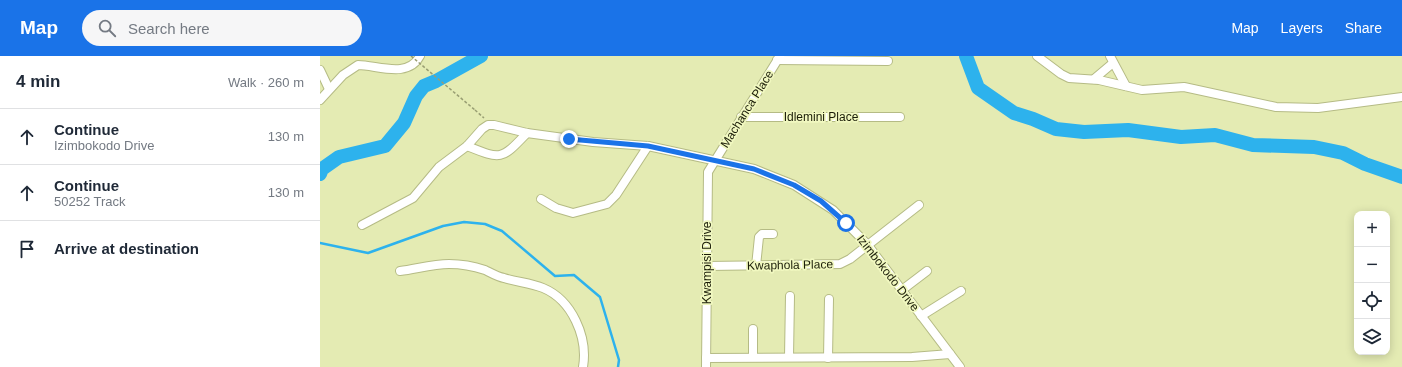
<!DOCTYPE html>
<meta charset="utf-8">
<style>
:root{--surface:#fff;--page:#f6f6f7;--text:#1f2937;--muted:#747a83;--line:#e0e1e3;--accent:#1a73e8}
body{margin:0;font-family:Arial,sans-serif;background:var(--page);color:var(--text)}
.controls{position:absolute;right:12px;bottom:12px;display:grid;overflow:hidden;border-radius:8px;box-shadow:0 2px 10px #0003}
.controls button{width:36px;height:36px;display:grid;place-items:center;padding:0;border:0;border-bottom:1px solid var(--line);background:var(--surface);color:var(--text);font:20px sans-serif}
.stop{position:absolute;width:12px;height:12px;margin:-9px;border:3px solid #1a73e8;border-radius:50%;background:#fff}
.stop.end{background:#1a73e8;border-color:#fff;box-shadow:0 1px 4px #0008}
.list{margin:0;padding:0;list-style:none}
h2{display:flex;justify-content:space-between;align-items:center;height:52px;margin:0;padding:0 16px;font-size:17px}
h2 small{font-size:13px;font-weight:400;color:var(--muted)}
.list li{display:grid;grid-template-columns:26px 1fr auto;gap:12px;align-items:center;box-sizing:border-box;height:56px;padding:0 16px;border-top:1px solid var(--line)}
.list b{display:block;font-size:15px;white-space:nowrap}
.list p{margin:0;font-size:13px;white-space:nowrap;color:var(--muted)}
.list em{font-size:13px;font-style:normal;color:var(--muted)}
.icon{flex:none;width:22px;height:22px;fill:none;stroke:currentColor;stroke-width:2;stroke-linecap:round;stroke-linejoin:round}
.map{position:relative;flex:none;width:1082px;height:311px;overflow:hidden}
header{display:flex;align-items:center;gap:24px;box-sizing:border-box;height:56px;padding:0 20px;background:var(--accent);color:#fff}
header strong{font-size:19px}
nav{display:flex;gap:22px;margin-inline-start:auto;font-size:14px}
.search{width:280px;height:36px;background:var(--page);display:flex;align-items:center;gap:10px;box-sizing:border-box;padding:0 14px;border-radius:22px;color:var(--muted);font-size:15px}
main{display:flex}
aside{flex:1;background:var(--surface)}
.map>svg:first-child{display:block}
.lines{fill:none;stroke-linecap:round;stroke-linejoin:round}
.stream{stroke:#2db2ed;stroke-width:2.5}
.river{stroke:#2db2ed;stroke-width:14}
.minor-casing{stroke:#b5bb85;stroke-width:10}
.path{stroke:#999e73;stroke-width:1.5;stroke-dasharray:3 2;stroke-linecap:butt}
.minor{stroke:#fff;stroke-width:8}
.path-bridge{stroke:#999e73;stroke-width:1.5;stroke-dasharray:3 2;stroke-linecap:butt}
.route{stroke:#1a73e8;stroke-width:5}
.labels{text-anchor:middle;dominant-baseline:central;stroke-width:3.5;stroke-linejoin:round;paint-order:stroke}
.street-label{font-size:12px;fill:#1b1d08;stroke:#f1f8c0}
</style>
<header>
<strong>Map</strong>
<div class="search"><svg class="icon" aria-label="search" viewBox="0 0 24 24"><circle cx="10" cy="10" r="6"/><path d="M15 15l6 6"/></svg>Search here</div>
<nav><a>Map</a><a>Layers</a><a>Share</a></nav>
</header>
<main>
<aside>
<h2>4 min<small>Walk · 260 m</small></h2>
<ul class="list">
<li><svg class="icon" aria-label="ahead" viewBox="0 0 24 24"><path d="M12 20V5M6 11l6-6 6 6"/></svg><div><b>Continue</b><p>Izimbokodo Drive</p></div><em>130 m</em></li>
<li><svg class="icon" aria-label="ahead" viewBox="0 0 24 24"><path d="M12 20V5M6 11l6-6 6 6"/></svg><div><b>Continue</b><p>50252 Track</p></div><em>130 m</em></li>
<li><svg class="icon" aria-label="arrive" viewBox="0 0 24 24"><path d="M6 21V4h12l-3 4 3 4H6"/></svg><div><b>Arrive at destination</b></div></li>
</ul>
</aside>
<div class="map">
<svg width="1082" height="311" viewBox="0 0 1082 311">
<rect width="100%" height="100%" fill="#e4ebb3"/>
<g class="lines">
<polyline class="stream" points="0,187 48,197 123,170 144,166 165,168 182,175 235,220 254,219 280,241 299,304 298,311"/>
<g class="river">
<polyline points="646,0 658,32 694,57 713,63 736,73 764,76 808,74 861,81 895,79 933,89 994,91 1023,97 1045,108 1082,121"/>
<polyline points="0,118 2,113 19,101 65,90 84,67 96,40 104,30 116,25 161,0"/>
</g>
<g class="minor-casing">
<g id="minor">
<polyline points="717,0 741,18 749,22 779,24 822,34 864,31 956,51 998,52 1082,41"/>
<polyline points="790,0 806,30"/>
<polyline points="457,4 568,5"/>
<polyline points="0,14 9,33"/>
<polyline points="774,23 793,7"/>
<path d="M0 44 23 19 38 9C57 9 88 23 100 0"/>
<polyline points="421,61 580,61"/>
<path d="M147 90C182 104 181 104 207 77"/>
<polyline points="221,143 236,152 253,157 287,148 296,139 328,90"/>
<polyline points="42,169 93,142 119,111 147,90 162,73 168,69 174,69 207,77 273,86 328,90 434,113 474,129 513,154 547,188 640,311"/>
<polyline points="387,210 520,208 530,203 599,149"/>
<polyline points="436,210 439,181 442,178 453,178"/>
<path d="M80 215C96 213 113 208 129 208 141 208 153 210 165 214 171 217 178 221 184 222 197 226 211 227 223 232 252 244 268 281 263 311"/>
<polyline points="582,234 607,215"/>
<polyline points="601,260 641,235"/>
<polyline points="433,301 433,273"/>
<polyline points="469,301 470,240"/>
<polyline points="386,302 592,301 630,298"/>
<polyline points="508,302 509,243"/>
<polyline points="386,311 388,116 460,0"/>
</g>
</g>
<polyline class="path" points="155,54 164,62"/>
<use href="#minor" class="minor"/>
<polyline class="path-bridge" points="91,0 155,54"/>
</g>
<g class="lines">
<polyline class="route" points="249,83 328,90 434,113 474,129 501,145 526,167"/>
</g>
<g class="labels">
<g class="street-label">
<text transform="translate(427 53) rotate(-58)">Machanca Place</text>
<text x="501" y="61">Idlemini Place</text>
<text transform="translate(387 207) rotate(-90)">Kwampisi Drive</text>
<text transform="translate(470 209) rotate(-1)">Kwaphola Place</text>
<text transform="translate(568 217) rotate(52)">Izimbokodo Drive</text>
</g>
</g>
</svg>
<div class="controls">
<button>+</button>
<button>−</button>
<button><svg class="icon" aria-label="locate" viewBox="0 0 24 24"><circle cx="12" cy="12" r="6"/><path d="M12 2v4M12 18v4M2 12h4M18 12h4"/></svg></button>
<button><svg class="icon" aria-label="layers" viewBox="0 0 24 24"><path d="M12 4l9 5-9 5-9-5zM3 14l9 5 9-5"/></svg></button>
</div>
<div class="stop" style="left:526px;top:167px"></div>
<div class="stop end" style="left:249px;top:83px"></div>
</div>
</main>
